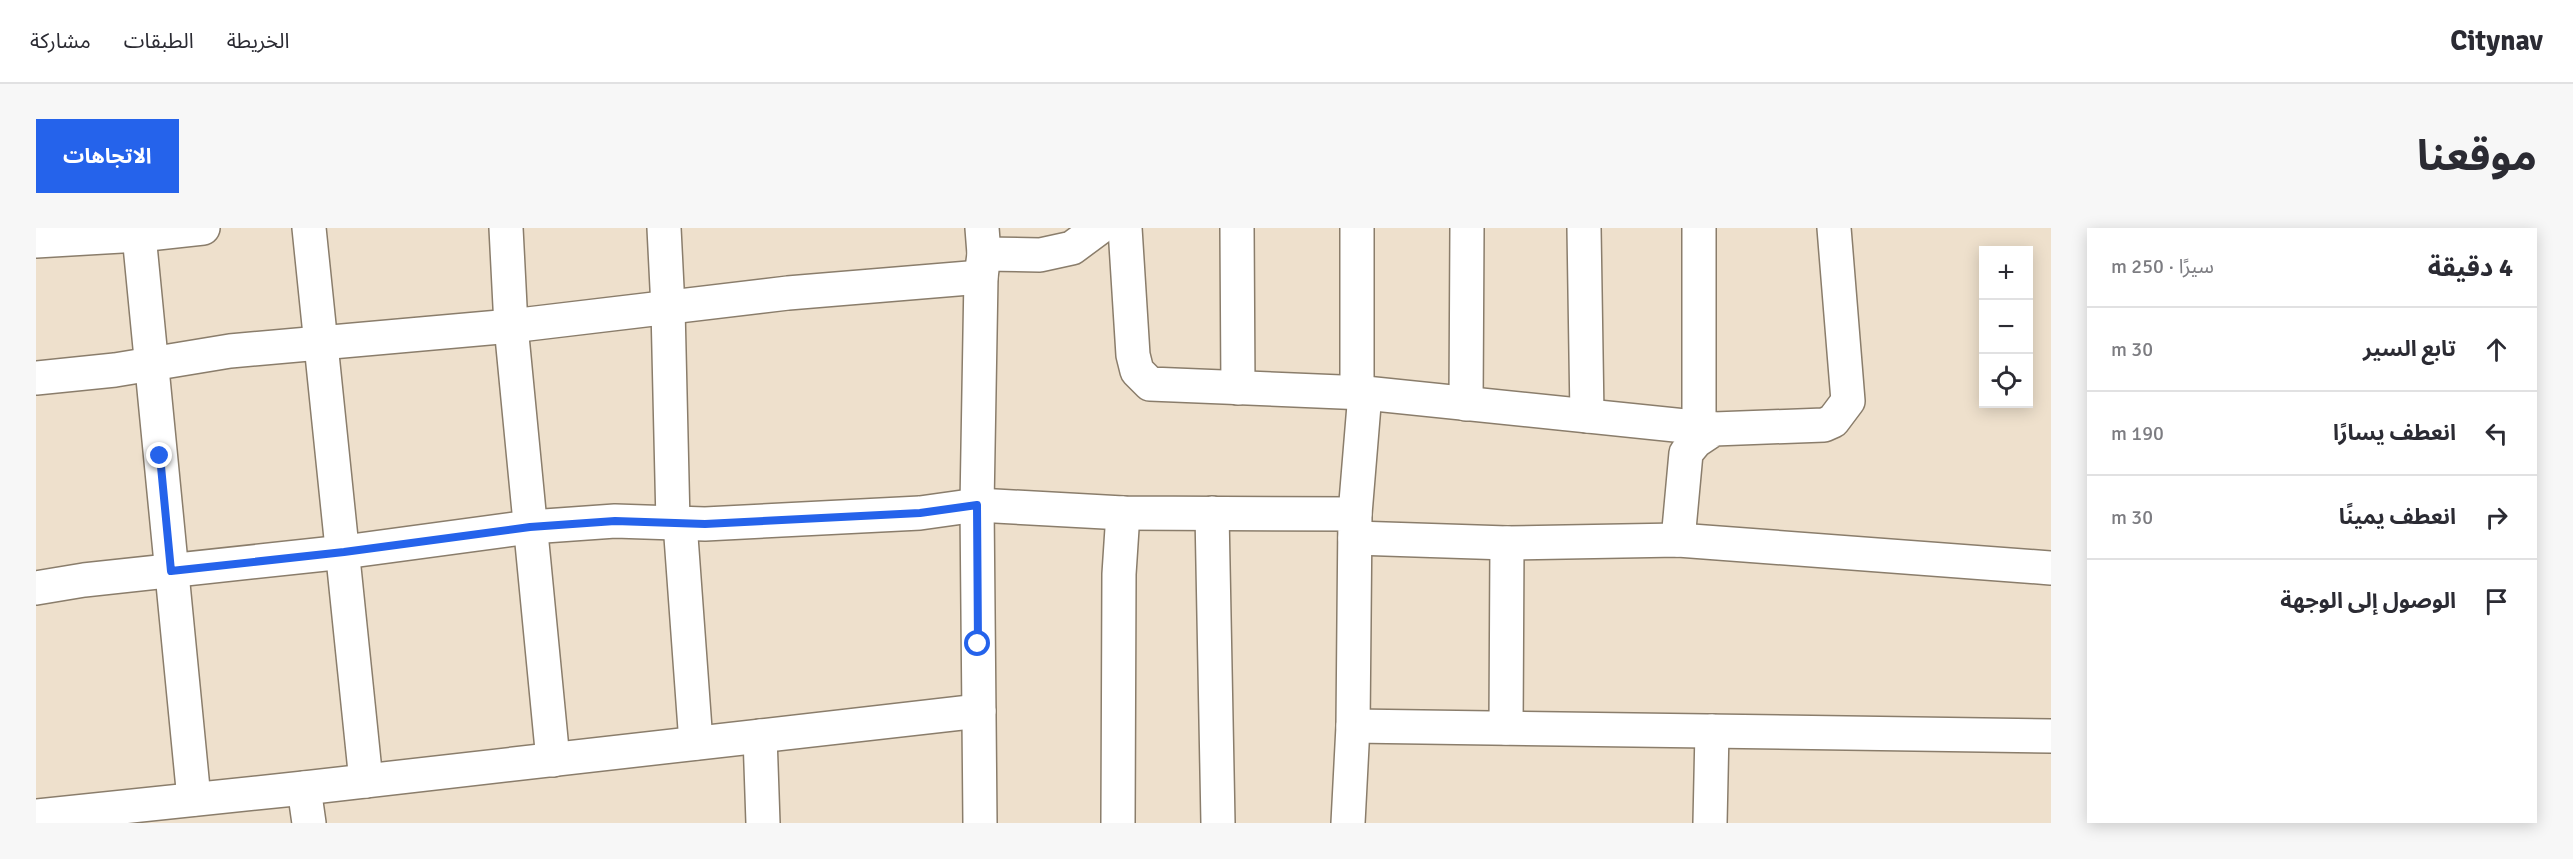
<!DOCTYPE html>
<html lang="ar">
<meta charset="utf-8">
<style>
:root{--surface:#fff;--page:#f7f7f7;--text:#2b2b33;--muted:#7c7c81;--line:#e1e1e2;--accent:#2563eb}
body{margin:0;font-family:Signika,"Noto Sans Arabic",sans-serif;background:var(--page);color:var(--text);direction:rtl}
.controls{position:absolute;right:18px;top:18px;display:grid;overflow:hidden;border-radius:0px;box-shadow:0 3px 15px #0003}
.controls button{width:54px;height:54px;display:grid;place-items:center;padding:0;border:0;border-bottom:2px solid var(--line);background:var(--surface);color:var(--text);font:30px sans-serif}
.stop{position:absolute;width:18px;height:18px;margin:-14px;border:4px solid #2563eb;border-radius:50%;background:#fff}
.stop.end{background:#2563eb;border-color:#fff;box-shadow:0 2px 6px #0008}
.list{margin:0;padding:0;list-style:none}
h2{display:flex;justify-content:space-between;align-items:center;height:78px;margin:0;padding:0 24px;font-size:26px}
h2 small{font-size:20px;font-weight:400;color:var(--muted)}
.list li{display:grid;grid-template-columns:39px 1fr auto;gap:18px;align-items:center;box-sizing:border-box;height:84px;padding:0 24px;border-top:2px solid var(--line)}
.list b{display:block;font-size:22px;white-space:nowrap}
.list em{font-size:20px;font-style:normal;color:var(--muted)}
.icon{flex:none;width:33px;height:33px;fill:none;stroke:currentColor;stroke-width:2;stroke-linecap:round;stroke-linejoin:round}
.map{position:relative;flex:none;width:2015px;height:595px;overflow:hidden;direction:ltr;border-radius:0px}
header{display:flex;align-items:center;gap:36px;box-sizing:border-box;height:84px;padding:0 30px;background:var(--surface);border-bottom:2px solid var(--line)}
header strong{font-size:28px}
nav{display:flex;gap:33px;margin-inline-start:auto;font-size:21px}
.intro{display:flex;align-items:center;justify-content:space-between;box-sizing:border-box;height:144px;padding:0 36px}
h1{margin:0;font-size:42px}
.button{padding:15px 27px;border-radius:0px;background:var(--accent);color:#fff;font-size:21px;font-weight:700}
main{display:flex;gap:36px;padding:0 36px}
aside{flex:1;background:var(--surface);border-radius:0px;box-shadow:0 3px 15px #0003}
.map>svg:first-child{display:block}
.lines{fill:none;stroke-linecap:round;stroke-linejoin:round}
.minor-casing{stroke:#8a7d6b;stroke-width:36}
.minor{stroke:#fff;stroke-width:33}
.route{stroke:#2563eb;stroke-width:8}
</style>
<header>
<strong>Citynav</strong>
<nav><a>الخريطة</a><a>الطبقات</a><a>مشاركة</a></nav>
</header>
<div class="intro"><h1>موقعنا</h1><a class="button">الاتجاهات</a></div>
<main>
<aside>
<h2>4 دقيقة<small>سيرًا · 250 m</small></h2>
<ul class="list">
<li><svg class="icon" aria-label="ahead" viewBox="0 0 24 24"><path d="M12 20V5M6 11l6-6 6 6"/></svg><div><b>تابع السير</b></div><em>30 m</em></li>
<li><svg class="icon" aria-label="left" viewBox="0 0 24 24"><path d="M17 20v-9H6M10 6l-5 5 5 5"/></svg><div><b>انعطف يسارًا</b></div><em>190 m</em></li>
<li><svg class="icon" aria-label="right" viewBox="0 0 24 24"><path d="M7 20v-9h11M14 6l5 5-5 5"/></svg><div><b>انعطف يمينًا</b></div><em>30 m</em></li>
<li><svg class="icon" aria-label="arrive" viewBox="0 0 24 24"><path d="M6 21V4h12l-3 4 3 4H6"/></svg><div><b>الوصول إلى الوجهة</b></div></li>
</ul>
</aside>
<div class="map">
<svg width="2015" height="595" viewBox="0 0 2015 595">
<rect width="100%" height="100%" fill="#eee0cc"/>
<g class="lines">
<g class="minor-casing">
<g id="minor">
<polyline points="273,0 330,553"/>
<polyline points="470,0 475,98 517,532"/>
<polyline points="628,0 632,80 637,295"/>
<polyline points="1089,0 1097,127 1101,143 1114,156 1329,165 1678,201"/>
<polyline points="1201,0 1202,160"/>
<polyline points="1321,0 1321,165"/>
<polyline points="1548,0 1551,188"/>
<polyline points="103,7 158,571"/>
<polyline points="0,13 103,7 167,0"/>
<polyline points="948,26 1004,27 1036,20 1063,0"/>
<polyline points="0,150 79,142 194,123 475,98 752,65 945,49"/>
<polyline points="1430,176 1431,0"/>
<polyline points="1663,200 1663,0"/>
<polyline points="1176,285 1182,595"/>
<polyline points="1319,286 1329,165"/>
<polyline points="644,295 660,515"/>
<polyline points="1319,310 1471,315 1642,312 2015,340"/>
<polyline points="1642,312 1650,225 1660,213 1678,201 1788,197 1797,193 1812,173 1798,0"/>
<polyline points="0,360 48,352 308,324 494,299 579,293 669,296 884,285 941,277 1087,285 1319,286 1317,498 1312,595"/>
<polyline points="1317,498 2015,508"/>
<polyline points="1470,500 1471,315"/>
<polyline points="724,508 727,595"/>
<polyline points="268,560 273,595"/>
<polyline points="0,588 268,560 943,483"/>
<polyline points="944,595 941,277 945,49 948,26 946,0"/>
<polyline points="1082,595 1083,346 1087,285"/>
<polyline points="1674,595 1676,503"/>
</g>
</g>
<use href="#minor" class="minor"/>
</g>
<g class="lines">
<polyline class="route" points="124,228 135,343 308,324 494,299 579,293 669,296 884,285 941,277 942,416"/>
</g>
</svg>
<div class="controls">
<button>+</button>
<button>−</button>
<button><svg class="icon" aria-label="locate" viewBox="0 0 24 24"><circle cx="12" cy="12" r="6"/><path d="M12 2v4M12 18v4M2 12h4M18 12h4"/></svg></button>
</div>
<div class="stop" style="left:942px;top:416px"></div>
<div class="stop end" style="left:124px;top:228px"></div>
</div>
</main>
